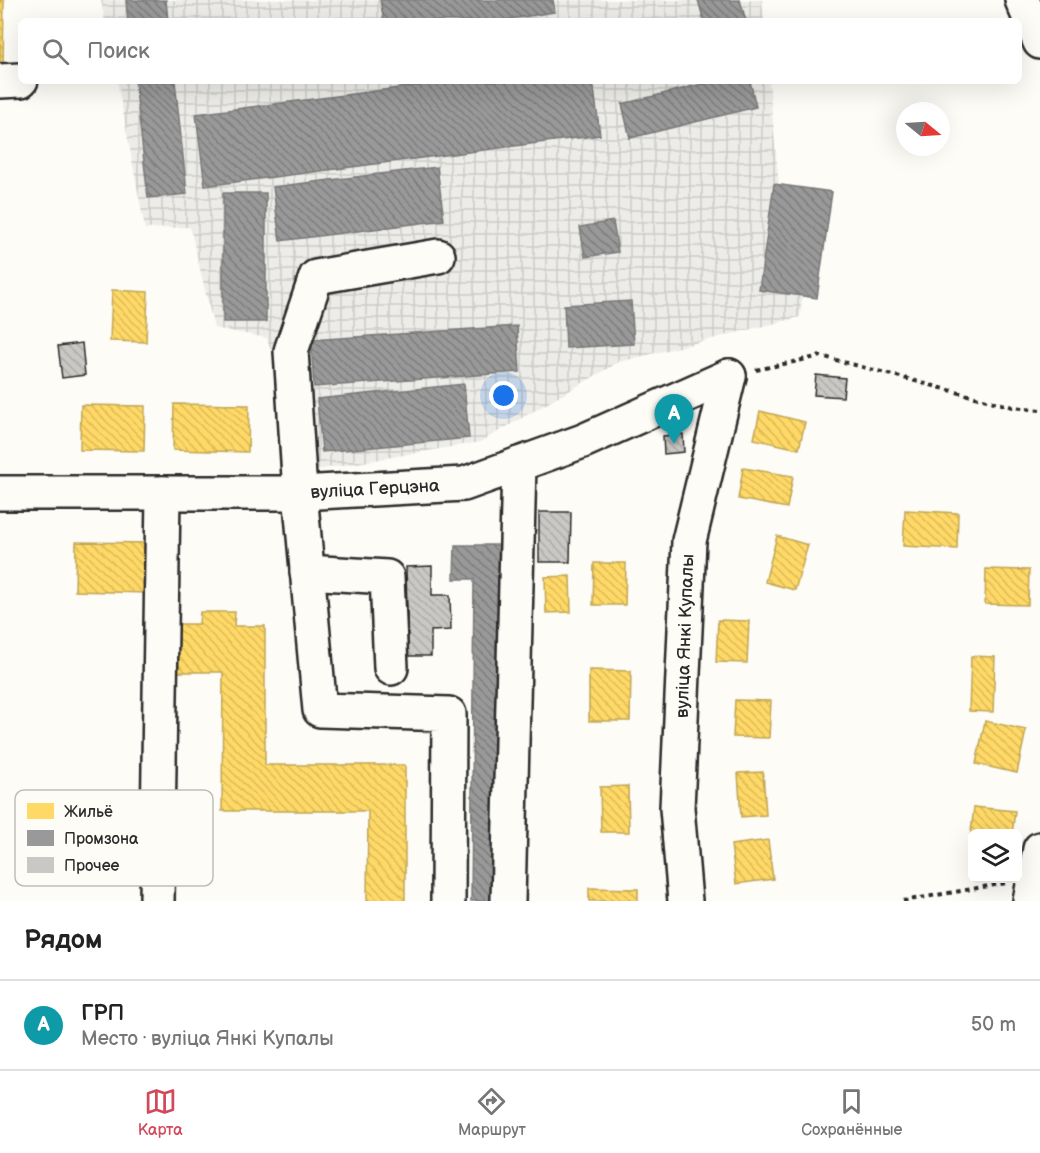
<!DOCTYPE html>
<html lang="ru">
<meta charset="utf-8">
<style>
:root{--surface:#fff;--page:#f6f6f6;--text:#222;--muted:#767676;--line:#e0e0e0;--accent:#d1495b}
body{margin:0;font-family:"Balsamiq Sans",sans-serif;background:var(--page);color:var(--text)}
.controls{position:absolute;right:18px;bottom:18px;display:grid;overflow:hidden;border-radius:9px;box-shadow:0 6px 24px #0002}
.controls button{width:54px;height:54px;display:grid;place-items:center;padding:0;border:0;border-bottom:2px solid var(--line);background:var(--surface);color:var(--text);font:30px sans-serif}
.compass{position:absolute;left:896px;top:102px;width:54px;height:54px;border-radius:50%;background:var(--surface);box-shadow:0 6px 24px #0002;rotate:108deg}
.you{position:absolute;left:504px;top:396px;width:21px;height:21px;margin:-15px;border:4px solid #fff;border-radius:50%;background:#1a73e8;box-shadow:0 0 0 9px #1a73e833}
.badge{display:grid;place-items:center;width:39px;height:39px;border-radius:50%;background:var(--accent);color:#fff;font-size:20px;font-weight:700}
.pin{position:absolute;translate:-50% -50px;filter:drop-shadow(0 2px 3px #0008)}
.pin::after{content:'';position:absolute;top:32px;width:21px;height:18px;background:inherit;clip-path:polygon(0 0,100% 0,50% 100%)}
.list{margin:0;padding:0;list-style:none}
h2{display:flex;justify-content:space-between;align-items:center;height:78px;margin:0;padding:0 24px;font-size:26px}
h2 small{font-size:20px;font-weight:400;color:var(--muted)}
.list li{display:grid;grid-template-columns:39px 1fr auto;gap:18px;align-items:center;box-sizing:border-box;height:90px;padding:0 24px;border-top:2px solid var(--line)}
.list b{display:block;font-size:22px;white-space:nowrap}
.list p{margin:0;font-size:20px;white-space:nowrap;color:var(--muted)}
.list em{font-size:20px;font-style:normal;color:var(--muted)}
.icon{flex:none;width:33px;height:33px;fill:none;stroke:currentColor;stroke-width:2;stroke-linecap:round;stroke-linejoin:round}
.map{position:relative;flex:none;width:1040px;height:901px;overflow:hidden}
.search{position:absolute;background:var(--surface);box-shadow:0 6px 24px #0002;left:18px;right:18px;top:18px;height:66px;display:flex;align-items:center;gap:15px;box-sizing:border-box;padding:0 21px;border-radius:9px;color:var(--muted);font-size:22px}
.sheet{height:168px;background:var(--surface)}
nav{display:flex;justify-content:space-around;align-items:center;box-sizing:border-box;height:84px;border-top:2px solid var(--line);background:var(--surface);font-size:16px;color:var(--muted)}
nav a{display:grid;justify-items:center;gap:3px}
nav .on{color:var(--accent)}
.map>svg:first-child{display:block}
.industrial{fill:url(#industrial-grid)}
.homes{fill:url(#homes-back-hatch);stroke:#bfa554;stroke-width:1.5}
.industry{fill:url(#industry-back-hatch);stroke:#787878;stroke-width:1.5}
.building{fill:url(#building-back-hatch);stroke:#2b2b2b;stroke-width:1.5}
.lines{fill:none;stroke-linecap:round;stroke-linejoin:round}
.minor-casing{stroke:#2b2b2b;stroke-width:38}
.major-casing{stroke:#2b2b2b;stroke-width:38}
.path{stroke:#2b2b2b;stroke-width:4;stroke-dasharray:4.5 4.5;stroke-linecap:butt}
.minor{stroke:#fdfcf7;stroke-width:33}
.major{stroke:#fdfcf7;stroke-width:33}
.labels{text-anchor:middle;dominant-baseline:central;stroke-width:6;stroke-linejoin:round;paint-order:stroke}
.street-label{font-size:18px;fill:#2b2b2b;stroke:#fdfcf7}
.key{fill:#fdfcf7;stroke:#bebdba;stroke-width:1.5}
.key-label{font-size:16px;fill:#2b2b2b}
</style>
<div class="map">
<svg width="1040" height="901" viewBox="0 0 1040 901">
<defs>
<pattern id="industrial-grid" width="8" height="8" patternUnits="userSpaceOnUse" patternTransform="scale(1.5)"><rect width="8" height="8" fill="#edece8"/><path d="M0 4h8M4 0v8" fill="none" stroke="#cbcbc7"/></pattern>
<pattern id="homes-back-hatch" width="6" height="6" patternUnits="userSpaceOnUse" patternTransform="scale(1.5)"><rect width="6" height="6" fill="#ffd966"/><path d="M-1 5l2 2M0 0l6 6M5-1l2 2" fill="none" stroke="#dbba59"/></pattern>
<pattern id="industry-back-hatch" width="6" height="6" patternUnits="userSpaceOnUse" patternTransform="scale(1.5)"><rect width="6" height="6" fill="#999"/><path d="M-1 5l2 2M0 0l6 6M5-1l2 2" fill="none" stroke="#7d7d7d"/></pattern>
<pattern id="building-back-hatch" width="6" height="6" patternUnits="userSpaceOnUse" patternTransform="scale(1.5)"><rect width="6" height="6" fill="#c9c8c4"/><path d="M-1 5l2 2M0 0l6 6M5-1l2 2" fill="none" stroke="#adaca9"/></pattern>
</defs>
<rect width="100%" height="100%" fill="#fdfcf7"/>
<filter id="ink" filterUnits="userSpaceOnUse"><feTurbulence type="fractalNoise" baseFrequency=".0167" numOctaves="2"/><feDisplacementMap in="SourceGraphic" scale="12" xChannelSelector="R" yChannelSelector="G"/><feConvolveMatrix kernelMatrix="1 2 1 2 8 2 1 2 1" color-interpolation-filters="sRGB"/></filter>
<g filter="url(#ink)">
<g class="industrial">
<polygon points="101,0 762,0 764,21 105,21"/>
<polygon points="117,81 769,81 779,186 803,292 800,317 619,362 480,442 310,471 267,338 214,328 190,227 145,229"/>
</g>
<g class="homes">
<polygon points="0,0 4,0 3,67 0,67"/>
<polygon points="112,290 148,292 146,342 110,341"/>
<polygon points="174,404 249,405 248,452 173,450"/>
<polygon points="81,405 145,406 144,451 80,450"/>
<polygon points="760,411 805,422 799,449 754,439"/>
<polygon points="743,468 793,476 787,508 738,499"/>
<polygon points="905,510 958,513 957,549 903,546"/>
<polygon points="777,536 808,545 795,590 765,582"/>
<polygon points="76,542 148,543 147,593 75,591"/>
<polygon points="594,563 626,563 625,605 593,605"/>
<polygon points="986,569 1029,570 1028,605 985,604"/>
<polygon points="570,576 571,612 546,613 545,577"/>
<polygon points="200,612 235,612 234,626 265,626 265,765 405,765 405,901 367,901 368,811 222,811 223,672 169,672 170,624 199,624"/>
<polygon points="718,620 749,621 747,663 716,662"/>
<polygon points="971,656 995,657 993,712 969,711"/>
<polygon points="589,670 631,671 630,721 589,721"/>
<polygon points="735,700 771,701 769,738 733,737"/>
<polygon points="985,721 1026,730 1017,773 976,764"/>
<polygon points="763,772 766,815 741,817 738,773"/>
<polygon points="628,786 629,832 601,832 600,787"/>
<polygon points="974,807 1015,811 1012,834 972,834 972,849 969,849"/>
<polygon points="768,840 773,879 736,884 731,845"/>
<polygon points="589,888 638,889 638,901 589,901"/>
</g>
<g class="industry">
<polygon points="126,0 166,0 168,21 128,21"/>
<polygon points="380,0 553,0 555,12 498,21 384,21"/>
<polygon points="698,0 740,0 746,21 704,21"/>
<polygon points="135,81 175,81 187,194 148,198"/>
<polygon points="453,81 593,81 600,135 205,186 196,114"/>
<polygon points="714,81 750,81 756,107 630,138 622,104"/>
<polygon points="437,167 444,220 280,241 273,187"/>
<polygon points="774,184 832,192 817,298 759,290"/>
<rect x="223" y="193" width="43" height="129"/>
<polygon points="613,221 618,252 585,257 580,227"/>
<polygon points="631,301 634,344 566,348 564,305"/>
<polygon points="517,326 520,372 314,387 311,340"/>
<polygon points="464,384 469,438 322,452 317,399"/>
<polygon points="455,545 503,545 499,901 471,901 474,579 454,579"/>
</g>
<g class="building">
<polygon points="82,343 85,375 62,378 58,346"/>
<polygon points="816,375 845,378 843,397 814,395"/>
<polygon points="683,434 684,452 664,454 663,436"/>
<polygon points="539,512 571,512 570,562 539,562"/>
<polygon points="432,566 432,595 450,595 451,630 431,631 431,656 408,656 406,567"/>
</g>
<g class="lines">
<g class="minor-casing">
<g id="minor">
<polyline points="0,81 21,80"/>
<polyline points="438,256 316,277 291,351 300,493 320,710 449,714 448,901"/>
<polyline points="0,493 300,493 464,484 583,441 729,376"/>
<polyline points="307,572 387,577 391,668"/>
<polyline points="157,901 163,493"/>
<polyline points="508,901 519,464"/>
<polyline points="685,901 677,808 689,541 729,376"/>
<polyline points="1030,901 1040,849"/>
</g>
</g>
<g class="major-casing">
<polyline id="major" points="1022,0 1040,42"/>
</g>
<g class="path">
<polyline points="756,370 821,356 1013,407 1040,410"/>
<polyline points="903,901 1006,883"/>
</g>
<use href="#minor" class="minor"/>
<use href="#major" class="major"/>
</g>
</g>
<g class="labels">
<g class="street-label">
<text transform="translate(375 489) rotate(-3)">вуліца Герцэна</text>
<text transform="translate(685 636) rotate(-88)">вуліца Янкі Купалы</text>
</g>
</g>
<rect x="15" y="790" width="198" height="96" rx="9" class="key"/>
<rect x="27" y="803" width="27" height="16" fill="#ffd966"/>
<rect x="27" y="830" width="27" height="16" fill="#999"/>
<rect x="27" y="857" width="27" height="16" fill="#c9c8c4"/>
<g class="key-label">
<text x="64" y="817">Жильё</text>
<text x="64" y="844">Промзона</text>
<text x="64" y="871">Прочее</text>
</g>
</svg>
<div class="controls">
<button><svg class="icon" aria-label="layers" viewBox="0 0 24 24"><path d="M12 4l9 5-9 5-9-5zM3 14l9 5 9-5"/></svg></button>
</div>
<svg class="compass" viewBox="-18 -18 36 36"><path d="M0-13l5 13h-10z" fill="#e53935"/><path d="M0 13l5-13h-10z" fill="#767676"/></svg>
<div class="you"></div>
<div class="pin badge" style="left:674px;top:444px;background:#0f9aa8">A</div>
<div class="search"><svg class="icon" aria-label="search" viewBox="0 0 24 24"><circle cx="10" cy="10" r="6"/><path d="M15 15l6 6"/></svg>Поиск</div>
</div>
<section class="sheet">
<h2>Рядом<small></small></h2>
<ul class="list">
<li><span class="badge" style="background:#0f9aa8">A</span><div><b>ГРП</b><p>Место · вуліца Янкі Купалы</p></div><em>50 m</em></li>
</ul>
</section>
<nav>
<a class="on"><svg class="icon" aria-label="map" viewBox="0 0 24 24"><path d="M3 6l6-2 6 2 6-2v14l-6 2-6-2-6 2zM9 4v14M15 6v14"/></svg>Карта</a>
<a><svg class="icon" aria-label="directions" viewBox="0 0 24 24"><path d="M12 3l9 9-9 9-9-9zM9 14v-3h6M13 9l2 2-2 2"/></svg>Маршрут</a>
<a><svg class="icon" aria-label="saved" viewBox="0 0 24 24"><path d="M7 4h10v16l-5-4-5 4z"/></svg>Сохранённые</a>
</nav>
